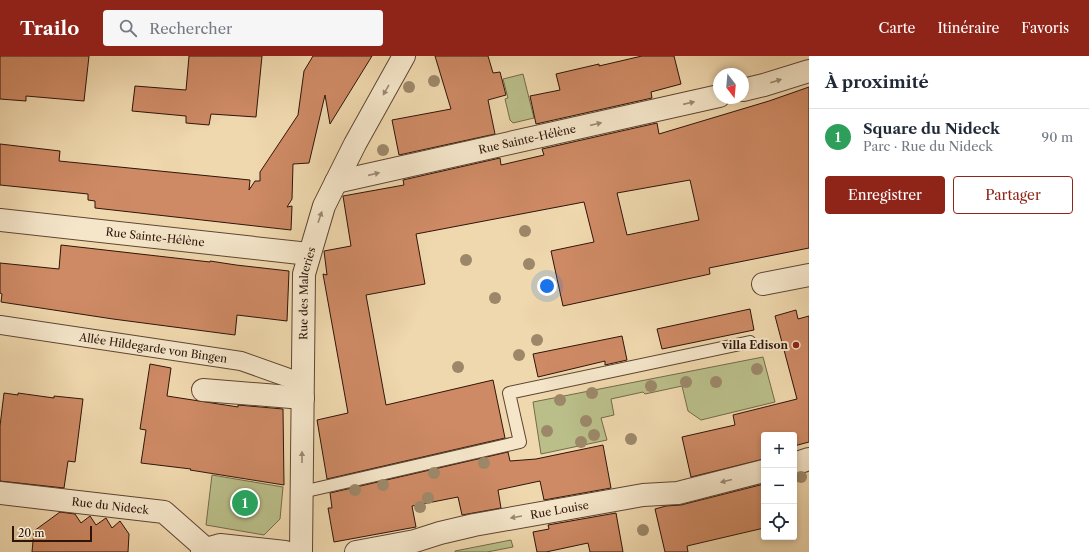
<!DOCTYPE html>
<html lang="fr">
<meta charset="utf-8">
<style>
:root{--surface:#fff;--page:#f6f6f7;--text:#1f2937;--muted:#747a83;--line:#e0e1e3;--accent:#8f2418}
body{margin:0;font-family:"Libre Caslon Text",serif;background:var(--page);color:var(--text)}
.controls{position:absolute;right:12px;bottom:12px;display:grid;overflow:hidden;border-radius:4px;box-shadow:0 2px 6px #0003}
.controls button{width:36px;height:36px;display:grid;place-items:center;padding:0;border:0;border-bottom:1px solid var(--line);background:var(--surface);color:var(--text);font:20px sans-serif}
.compass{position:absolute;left:713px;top:12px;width:36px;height:36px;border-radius:50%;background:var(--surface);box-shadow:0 2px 6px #0003;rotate:164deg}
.scale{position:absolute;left:12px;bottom:10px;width:80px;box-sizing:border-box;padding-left:4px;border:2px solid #2e1409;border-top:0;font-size:11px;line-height:14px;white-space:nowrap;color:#2e1409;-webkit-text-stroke:3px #f5e6ca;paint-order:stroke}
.you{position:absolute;left:547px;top:230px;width:14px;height:14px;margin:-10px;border:3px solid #fff;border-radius:50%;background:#1a73e8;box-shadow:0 0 0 6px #1a73e833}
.badge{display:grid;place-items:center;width:26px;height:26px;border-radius:50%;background:var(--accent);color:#fff;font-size:13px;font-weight:700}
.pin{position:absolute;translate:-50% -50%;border:2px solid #fff;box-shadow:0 1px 4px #0006}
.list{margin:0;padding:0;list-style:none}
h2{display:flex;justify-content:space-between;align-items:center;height:52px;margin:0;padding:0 16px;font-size:17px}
h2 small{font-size:13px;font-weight:400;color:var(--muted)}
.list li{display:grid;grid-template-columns:26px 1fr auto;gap:12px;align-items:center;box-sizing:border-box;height:56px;padding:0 16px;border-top:1px solid var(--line)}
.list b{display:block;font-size:15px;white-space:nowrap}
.list p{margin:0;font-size:13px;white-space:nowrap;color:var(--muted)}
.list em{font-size:13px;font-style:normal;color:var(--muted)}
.actions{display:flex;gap:8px;padding:12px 16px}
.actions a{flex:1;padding:9px 0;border:1px solid var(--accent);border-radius:4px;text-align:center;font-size:14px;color:var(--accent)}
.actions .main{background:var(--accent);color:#fff}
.icon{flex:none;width:22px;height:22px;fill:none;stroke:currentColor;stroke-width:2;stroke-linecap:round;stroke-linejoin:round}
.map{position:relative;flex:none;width:809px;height:496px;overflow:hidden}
header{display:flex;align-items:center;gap:24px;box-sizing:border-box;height:56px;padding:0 20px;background:var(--accent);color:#fff}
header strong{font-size:19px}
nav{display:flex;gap:22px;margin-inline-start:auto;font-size:14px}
.search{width:280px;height:36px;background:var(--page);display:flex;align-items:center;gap:10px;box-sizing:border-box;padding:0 14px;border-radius:4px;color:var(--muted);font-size:15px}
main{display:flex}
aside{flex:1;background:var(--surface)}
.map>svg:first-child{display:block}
.green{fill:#babf8a;stroke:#746a4a}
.building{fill:#ce8a65;stroke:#2e1409;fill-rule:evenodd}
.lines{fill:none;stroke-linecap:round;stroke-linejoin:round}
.service-casing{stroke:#5e4532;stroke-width:14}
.pedestrian-casing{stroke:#5e4532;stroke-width:20}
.minor-casing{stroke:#5e4532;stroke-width:24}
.service{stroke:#f5e6ca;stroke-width:12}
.pedestrian{stroke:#f5e6ca;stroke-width:18}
.minor{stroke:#f5e6ca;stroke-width:22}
.tree{fill:#9c8869}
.oneway{fill:#9b8873}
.poi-dot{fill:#8f2418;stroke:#f5e6ca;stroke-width:1.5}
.labels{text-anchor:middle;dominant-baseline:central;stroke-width:4;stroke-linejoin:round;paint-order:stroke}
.street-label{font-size:11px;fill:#2e1409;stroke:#f5e6ca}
.poi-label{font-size:11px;font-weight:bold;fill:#2e1409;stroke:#f5e6ca;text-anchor:end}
</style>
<header>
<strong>Trailo</strong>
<div class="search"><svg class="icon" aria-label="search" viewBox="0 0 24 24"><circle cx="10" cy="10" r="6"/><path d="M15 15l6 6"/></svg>Rechercher</div>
<nav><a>Carte</a><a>Itinéraire</a><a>Favoris</a></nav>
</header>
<main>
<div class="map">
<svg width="809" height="496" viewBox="0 0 809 496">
<rect width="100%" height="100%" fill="#f0d8ae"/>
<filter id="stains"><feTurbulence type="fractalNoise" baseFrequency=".005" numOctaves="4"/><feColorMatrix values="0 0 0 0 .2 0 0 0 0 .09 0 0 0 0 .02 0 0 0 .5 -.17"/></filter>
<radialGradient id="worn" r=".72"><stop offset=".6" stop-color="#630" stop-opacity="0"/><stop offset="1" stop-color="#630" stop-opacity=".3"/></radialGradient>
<g class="green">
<polygon points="523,18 534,62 513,67 510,64 505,43 508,42 503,23"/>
<polygon points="763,301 775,346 701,364 688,355 682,330 645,338 643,336 611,343 614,359 601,362 607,384 541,398 533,346"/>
<polygon points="212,419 283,431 280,463 264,479 206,469"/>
<polygon points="511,484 513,491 487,496 455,496 455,495"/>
</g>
<g class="building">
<polygon points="0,0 89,0 84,45 26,40 26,45 0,43"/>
<polygon points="189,0 262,0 256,61 211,58 209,69 186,67 186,60 132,55 135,30 186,34"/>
<polygon points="313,0 372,0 330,68 325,39 309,107 293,108 292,143 287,151 292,150 291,174 95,152 95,145 88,144 88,138 0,129 0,88 60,95 59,105 250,124 249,134 255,125 260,125 260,116 298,59 304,15"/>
<polygon points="435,0 488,0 493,17 500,16 506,39 488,44 495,78 399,99 392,64 451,53"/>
<polygon points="642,0 674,0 681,28 651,36 652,42 536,68 530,40 560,34 556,18 599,8 599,10"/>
<path d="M809 31V192L709 212 710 218 563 250 551 195 594 186 584 146 416 178 425 228 366 239 386 349 493 324 505 382 327 423 317 364 348 357 323 218 327 219 324 195 351 190 343 140 404 129 403 124 500 102 501 109 544 99 542 93 657 67 659 78 769 45ZM690 124 699 164 627 179 617 137Z"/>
<polygon points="61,189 210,206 210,205 236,209 289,215 287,265 237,259 235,279 113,263 1,246 2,238 0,237 0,207 59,213"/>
<polygon points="750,253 754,274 662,293 657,273"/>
<polygon points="796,254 798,263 809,260 809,386 794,390 794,379 764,379 764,403 691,421 682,381 735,369 733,359 797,343 775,260"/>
<polygon points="622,280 627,304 605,309 605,305 538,321 533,298"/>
<polygon points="150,308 171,312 167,340 238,351 238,349 283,353 284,429 190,414 191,413 141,407 146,374 140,373"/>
<polygon points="4,337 18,339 18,337 54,342 54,340 83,343 75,406 68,405 64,432 0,425 0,370"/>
<polygon points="603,389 611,432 544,444 540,425 498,434 501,452 462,459 458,441 412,450 416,471 334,486 328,452 332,452 330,437 508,396 510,405 536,403"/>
<polygon points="764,428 764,472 687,490 688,496 665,496 655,453 666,450 681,449"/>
<polygon points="60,456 75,458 81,467 90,460 96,469 106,462 112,472 120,465 129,478 128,496 32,496 34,475"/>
<polygon points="616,457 623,496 590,496 588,487 546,496 537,496 533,476 549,473 548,469"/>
</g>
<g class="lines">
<g class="service-casing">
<polyline id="service" points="302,436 520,386 509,337 750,286"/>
</g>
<g class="pedestrian-casing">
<g id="pedestrian">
<path id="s1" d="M0 269 241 305 303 327"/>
</g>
</g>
<g class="minor-casing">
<g id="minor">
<polyline points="743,34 764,29 809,15"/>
<path id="s2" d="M336 126 719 40"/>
<path id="s3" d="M0 164 309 198"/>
<polyline points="763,228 809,219"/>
<polyline points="203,334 303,342"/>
<polyline points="794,408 809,403"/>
<path id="s4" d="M0 437 164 456 206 493"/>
<polyline points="202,496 206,493 220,489 285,496"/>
<path id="s5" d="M301 496 304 218 324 150 355 88 404 0"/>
<path id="s6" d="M356 496 415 485 440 477 474 469 643 439 678 437 764 415"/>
</g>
</g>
<use href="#service" class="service"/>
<use href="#pedestrian" class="pedestrian"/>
<use href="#minor" class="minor"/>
</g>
<g class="tree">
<circle cx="434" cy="25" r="6"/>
<circle cx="409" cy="31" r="6"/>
<circle cx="383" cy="94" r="6"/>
<circle cx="525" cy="175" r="6"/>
<circle cx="466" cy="204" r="6"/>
<circle cx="529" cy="208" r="6"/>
<circle cx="495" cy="242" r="6"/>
<circle cx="537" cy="284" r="6"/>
<circle cx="519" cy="299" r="6"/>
<circle cx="458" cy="311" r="6"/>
<circle cx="757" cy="313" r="6"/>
<circle cx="686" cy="326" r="6"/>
<circle cx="716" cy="326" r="6"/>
<circle cx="651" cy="330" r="6"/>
<circle cx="592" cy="337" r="6"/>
<circle cx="560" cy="344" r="6"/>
<circle cx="586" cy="365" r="6"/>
<circle cx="547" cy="375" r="6"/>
<circle cx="594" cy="379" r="6"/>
<circle cx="631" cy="383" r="6"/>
<circle cx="581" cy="386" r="6"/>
<circle cx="484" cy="407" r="6"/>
<circle cx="434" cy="417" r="6"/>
<circle cx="801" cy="421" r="6"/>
<circle cx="383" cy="429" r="6"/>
<circle cx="355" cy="434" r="6"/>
<circle cx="428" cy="442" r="6"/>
<circle cx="420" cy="451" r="6"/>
<circle cx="643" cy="474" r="6"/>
</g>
<defs><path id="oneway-solid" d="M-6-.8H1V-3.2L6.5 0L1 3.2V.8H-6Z"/></defs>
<g class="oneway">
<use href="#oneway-solid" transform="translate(776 25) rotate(-18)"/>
<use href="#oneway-solid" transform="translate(386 34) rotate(120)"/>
<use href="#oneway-solid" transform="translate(689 47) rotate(-13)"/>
<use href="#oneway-solid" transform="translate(596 68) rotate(-13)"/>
<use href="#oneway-solid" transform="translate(374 118) rotate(-13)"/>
<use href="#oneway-solid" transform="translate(320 161) rotate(-71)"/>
<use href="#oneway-solid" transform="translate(302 401) rotate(-90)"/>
<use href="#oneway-solid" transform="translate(726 425) rotate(166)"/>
<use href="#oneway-solid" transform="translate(516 461) rotate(170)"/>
</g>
<circle class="poi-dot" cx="796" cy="289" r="4"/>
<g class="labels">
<g class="street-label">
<text stroke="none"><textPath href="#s2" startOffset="196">Rue Sainte-Hélène</textPath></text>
<text stroke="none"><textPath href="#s3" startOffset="156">Rue Sainte-Hélène</textPath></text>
<text stroke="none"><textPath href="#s5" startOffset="259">Rue des Malteries</textPath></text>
<text stroke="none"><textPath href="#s1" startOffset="155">Allée Hildegarde von Bingen</textPath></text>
<text stroke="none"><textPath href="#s4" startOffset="111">Rue du Nideck</textPath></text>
<text stroke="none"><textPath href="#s6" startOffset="208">Rue Louise</textPath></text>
</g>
<g class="poi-label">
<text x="788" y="289">villa Edison</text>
</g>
</g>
<rect width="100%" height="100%" filter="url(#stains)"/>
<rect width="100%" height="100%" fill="url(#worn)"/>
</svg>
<div class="controls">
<button>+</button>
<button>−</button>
<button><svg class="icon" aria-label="locate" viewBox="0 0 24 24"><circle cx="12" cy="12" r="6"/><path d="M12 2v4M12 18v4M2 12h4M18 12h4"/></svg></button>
</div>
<svg class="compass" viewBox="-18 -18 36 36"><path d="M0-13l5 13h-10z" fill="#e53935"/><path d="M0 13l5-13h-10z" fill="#747a83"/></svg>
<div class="scale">20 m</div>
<div class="you"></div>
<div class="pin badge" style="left:245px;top:447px;background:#2e9e5b">1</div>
</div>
<aside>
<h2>À proximité<small></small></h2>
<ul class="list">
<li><span class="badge" style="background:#2e9e5b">1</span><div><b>Square du Nideck</b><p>Parc · Rue du Nideck</p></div><em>90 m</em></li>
</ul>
<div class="actions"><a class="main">Enregistrer</a><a>Partager</a></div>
</aside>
</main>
